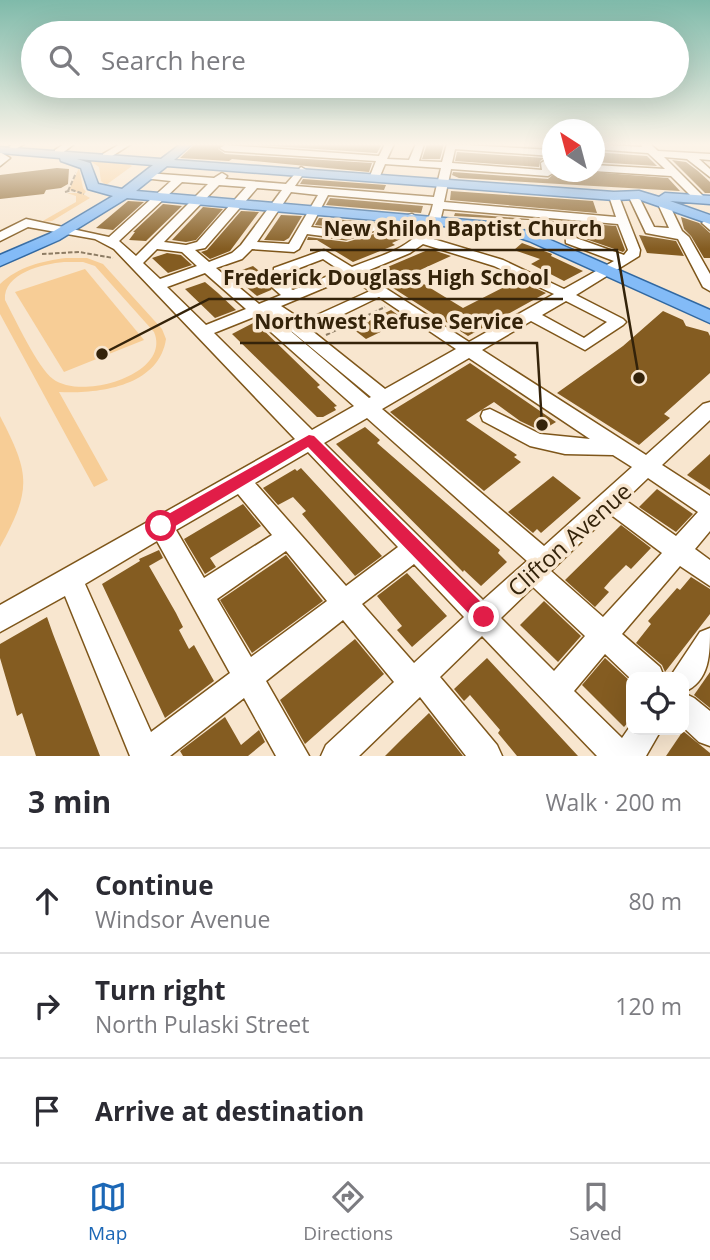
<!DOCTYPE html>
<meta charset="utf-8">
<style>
:root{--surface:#fff;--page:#f2f2f3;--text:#2b2b33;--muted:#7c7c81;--line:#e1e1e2;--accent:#1b67b6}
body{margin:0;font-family:"Open Sans",sans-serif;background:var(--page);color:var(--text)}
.controls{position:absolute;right:21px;bottom:21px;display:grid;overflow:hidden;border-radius:14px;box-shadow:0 7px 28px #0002}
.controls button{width:63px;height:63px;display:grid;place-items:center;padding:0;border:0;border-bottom:2px solid var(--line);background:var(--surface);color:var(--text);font:35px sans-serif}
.compass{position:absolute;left:542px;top:119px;width:63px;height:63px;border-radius:50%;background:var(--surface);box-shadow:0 7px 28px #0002;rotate:324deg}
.stop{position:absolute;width:21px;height:21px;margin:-16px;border:5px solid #e11d48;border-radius:50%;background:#fff}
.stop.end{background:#e11d48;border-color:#fff;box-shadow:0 2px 7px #0008}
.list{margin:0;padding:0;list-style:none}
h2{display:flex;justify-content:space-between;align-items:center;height:91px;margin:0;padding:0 28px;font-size:30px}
h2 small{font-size:23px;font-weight:400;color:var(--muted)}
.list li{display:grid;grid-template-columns:46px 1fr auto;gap:21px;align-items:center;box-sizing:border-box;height:105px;padding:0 28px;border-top:2px solid var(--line)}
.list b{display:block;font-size:26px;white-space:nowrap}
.list p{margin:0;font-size:23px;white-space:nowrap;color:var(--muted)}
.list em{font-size:23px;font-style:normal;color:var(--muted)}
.icon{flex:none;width:38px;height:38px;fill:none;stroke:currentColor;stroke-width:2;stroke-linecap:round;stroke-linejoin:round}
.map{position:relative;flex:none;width:710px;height:756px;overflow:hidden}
.search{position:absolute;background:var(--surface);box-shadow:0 7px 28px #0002;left:21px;right:21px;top:21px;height:77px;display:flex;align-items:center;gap:18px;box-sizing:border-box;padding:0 24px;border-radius:38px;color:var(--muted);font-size:26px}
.sheet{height:406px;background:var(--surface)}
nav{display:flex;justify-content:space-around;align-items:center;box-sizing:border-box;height:98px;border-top:2px solid var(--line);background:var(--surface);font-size:19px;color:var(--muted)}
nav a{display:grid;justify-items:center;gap:4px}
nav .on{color:var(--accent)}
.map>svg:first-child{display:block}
.green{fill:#f7cd96;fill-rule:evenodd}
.building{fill:#845c21}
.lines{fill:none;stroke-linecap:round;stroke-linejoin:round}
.minor-casing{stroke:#7e561a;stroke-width:3}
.major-casing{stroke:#3168a1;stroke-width:3}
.path{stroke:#8d7c64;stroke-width:2;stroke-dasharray:4.5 2;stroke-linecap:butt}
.minor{fill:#fff;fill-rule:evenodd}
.major{fill:#83bbf7;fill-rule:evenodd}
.route{fill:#e11d48}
.labels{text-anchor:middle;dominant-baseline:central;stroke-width:7;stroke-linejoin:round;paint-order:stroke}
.near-street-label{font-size:23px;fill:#34230a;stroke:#f8e6cf}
.leader{fill:none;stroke:#34230a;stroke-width:2.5}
.callout-dot{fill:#34230a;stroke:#f8e6cf;stroke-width:2.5}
.callout-label{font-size:21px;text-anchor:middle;font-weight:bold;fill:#34230a;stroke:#f8e6cf;stroke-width:7;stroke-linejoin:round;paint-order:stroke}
</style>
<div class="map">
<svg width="710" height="756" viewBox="0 0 710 756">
<rect width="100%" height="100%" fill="#f8e6cf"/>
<g class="green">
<polygon points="89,160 125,161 132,166 106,185 101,181 99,167"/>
<polygon points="79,168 83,188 86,192 83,194 90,198 52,221 41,222 76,202 76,196 67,193 81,193 69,190"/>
<path d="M66 258H87L103 264 162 329 166 339C159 387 97 394 59 392L108 480 94 487 0 314V284C18 267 42 261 66 258ZM64 262H83L95 266 154 332C172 374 82 401 53 379 38 368 15 319 5 300 3 273 43 264 64 262Z"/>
<polygon points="85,269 144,340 64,372 15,292"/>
<path d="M0 416C30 474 32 489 0 547Z"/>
</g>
<g class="building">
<polygon points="195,144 222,144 218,149 225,154 372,163 369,172 232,159 229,161 180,158"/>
<polygon points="243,144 382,144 377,153"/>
<polygon points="427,144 444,144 440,159 422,159"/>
<polygon points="457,152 544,158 540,161 539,167 455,161"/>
<polygon points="594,152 647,156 657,166 594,162"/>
<polygon points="672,160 686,162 698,171 710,182 710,193 705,193"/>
<polygon points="57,168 69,169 68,184 61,188 46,190 44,194 0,199 0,175"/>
<polygon points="453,172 548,179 556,172 592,172 668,178 680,191 459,178 452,175"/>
<polygon points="303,179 386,185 384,190 300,184"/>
<polygon points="451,191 593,201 597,213 450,200"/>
<polygon points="330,198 423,206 421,213 326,205"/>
<polygon points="128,201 144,202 113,230 96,228"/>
<polygon points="163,204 182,206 146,241 129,240 135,232 133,232"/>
<polygon points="203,207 223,209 196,240 186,242 172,240"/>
<polygon points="241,211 259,212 230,251 210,259 201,252 207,250"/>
<polygon points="455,213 616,226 625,250 623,252 580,237 582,230 573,225 557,226 555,239 543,234 546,221 454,216"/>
<polygon points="281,215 302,216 289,238 284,241 264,240"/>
<polygon points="681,217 699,223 710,233 710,258 704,258 691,236 684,229"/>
<polygon points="319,218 370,222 346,228 315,225"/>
<polygon points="387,230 403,238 392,243 395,245 353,262 317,240 307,240 308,237 347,242"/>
<polygon points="639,235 676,241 684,256 647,253"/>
<polygon points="522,243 552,254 551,256 583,271 564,281 531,264 540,259 514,250"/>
<polygon points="430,249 451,256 409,275 463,308 518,280 546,293 468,336 371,274"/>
<polygon points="167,253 181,255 192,265 168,273 152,258"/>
<polygon points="253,266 275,284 271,290 257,296 231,274"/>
<polygon points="205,282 218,293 236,310 215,318 185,289"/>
<polygon points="391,310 405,320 366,339 353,329"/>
<polygon points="663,311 683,320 686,326 708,332 710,336 710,373 664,414 670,418 639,445 557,393 623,346"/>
<polygon points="255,322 320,385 317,387 337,406 334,407 336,410 323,417 317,417 232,334"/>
<polygon points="470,363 556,422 541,431 520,421 494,402 466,420 517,455 514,457 521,462 484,491 390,412"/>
<polygon points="365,427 380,440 377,443 500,550 498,553 507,562 481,586 464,570 463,572 336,444"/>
<polygon points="710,454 710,490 687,475"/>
<polygon points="301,468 382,556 355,576 302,514 306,511 293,497 278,505 263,488 295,469 297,471"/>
<polygon points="553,476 581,498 541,533 537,529 533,533 508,512"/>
<polygon points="657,489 693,514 676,532 639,507"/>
<polygon points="243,504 261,526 210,558 216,567 205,574 184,539"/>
<polygon points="621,525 651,548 631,569 626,565 611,580 604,588 609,592 595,607 565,580"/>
<polygon points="159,550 163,558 149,566 176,613 183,627 179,630 189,649 194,645 214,681 165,718 102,584 140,561 139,559"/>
<polygon points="286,555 323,601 252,653 220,600"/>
<polygon points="407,573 447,616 412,647 397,630 402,626 377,596"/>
<polygon points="691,577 710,589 710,614 665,672 662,665 636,643 651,624 648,621 677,588 680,590"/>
<polygon points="544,601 581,636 558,662 520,625"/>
<polygon points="47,617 53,634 100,756 36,756 22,713 17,716 0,658 0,644"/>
<polygon points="355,639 384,674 305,744 280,700"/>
<polygon points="487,658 566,743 578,756 517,756 498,733 500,730 470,695 464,701 454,689"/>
<polygon points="605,658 631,682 631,719 624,727 582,685"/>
<polygon points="710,672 710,708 694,695"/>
<polygon points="429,713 463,756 385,756 402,739"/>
<polygon points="225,717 241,745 259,730 265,742 248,756 183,756 180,751"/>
<polygon points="683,731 710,753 710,756 666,756"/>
</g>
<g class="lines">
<g class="minor-casing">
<g id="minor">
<polygon points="13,144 24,144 14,150 9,147"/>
<polygon points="64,144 74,144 61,154 55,154 55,150"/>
<polygon points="120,144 131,144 109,158 103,158 103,154"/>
<path d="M385 144H394L387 159 409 160 416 144H424L419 161 442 162 447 144 552 150V156L455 149 452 163 542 170 541 163 546 160 552 161 553 173 548 176 451 169 444 202 616 217 609 196 618 194 640 250 639 256 576 295 623 319 626 322 623 325 585 350 531 321 482 350 646 455 703 404 710 402V420L662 465 710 496V531L695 549 710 560V586L680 566 622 634 660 667 664 677 631 679 605 654 574 691 622 738 631 725V730H661L646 756H597L482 636 440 677 497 745 502 756H466L420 697 359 756H321L326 745 394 682 343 620 266 681 309 756H276L244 698 170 756H130L65 596 0 632V605L295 439 114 249 95 239 28 227 0 241V232L26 219 109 237 171 181 143 178 142 176 147 173 214 178 222 173 227 176 225 179 286 184 301 167 306 170 295 186 434 197 441 168 385 164 380 176 375 179 370 176 376 161 225 151 220 148 225 145 379 156ZM182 182 208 184 136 256 119 241ZM219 185 246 187 197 242 186 245 164 242ZM257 188 282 190 241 245 232 253 209 262 195 250 205 248ZM291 192 318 195 289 244 257 242ZM328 195 433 204C423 247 389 252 352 267L324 250 274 268V274L284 282 273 288 281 295 259 304 216 268 242 259 252 249 294 252 299 249 307 234 346 239 418 218 412 214 346 231 311 227ZM443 209 618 224 628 250 624 255 576 238 573 228H565L566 243 614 261 564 289 503 260 430 238 439 226ZM423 244 494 266 554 294 469 342 362 273 410 253ZM157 249 182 252 197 266 160 279 143 263ZM323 259 341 271 293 290 291 289 301 283 289 272ZM205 273 246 309 206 325 167 287ZM350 277 370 291 304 321 281 306ZM379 297 456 349 385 389 311 330ZM566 301 607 322 584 338 542 315ZM267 311 371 397 369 398ZM254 317 354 406 312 430 214 333ZM469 358 590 439 540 434 490 409 483 411 481 416 483 421 530 446 565 454 613 455 632 467 544 546 382 409ZM367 418 527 561 483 600 324 443ZM308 452 398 547 346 586 255 483ZM648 478 698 512 676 536 625 500ZM238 494 272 535 204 578 176 530ZM610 514 662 553 603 617 551 571ZM157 541 230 673 151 732 85 584ZM286 551 327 601 251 657 217 599ZM414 564 464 617 414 663 362 604ZM533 587 585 636 554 671 501 618Z"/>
<polygon points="594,144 642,147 641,144 650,144 658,151 710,154 710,160 699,159 710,169 710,177 687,159 664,157 706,199 696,201 671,176 594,171 594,165 665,169 648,153 594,149"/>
<polygon points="0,152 10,158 0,166"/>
<polygon points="630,195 638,195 654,227 669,228 658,204 668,202 682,231 689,237 710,274 710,291 703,287 678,239 646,233 629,197"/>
<polygon points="710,216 710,230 702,223"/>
<path d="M710 628C710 654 710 681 684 692V677H670L700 632Z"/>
<polygon points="684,693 694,698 710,711 710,746 699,742 684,728"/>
</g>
</g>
<g class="major-casing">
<path id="major" d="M181 144H192L174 160 614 192 639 191 659 197 665 193 710 196V204L670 201 710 215V224L638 199 614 200 167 166 136 191 501 223 539 235 710 310V323L529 241 499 231 127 198 59 240 0 266V255L49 234 113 196 88 189 81 168 61 161 60 158 0 153V147L161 159ZM77 159 153 165 122 189 98 184 90 163Z"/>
</g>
<g class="path">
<polyline points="68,191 76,173"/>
<polyline points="65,192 72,190 84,194"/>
<polyline points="42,254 79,252 113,258"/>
<polyline points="326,335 385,307"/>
</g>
<use href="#minor" class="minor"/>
<use href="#major" class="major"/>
</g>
<linearGradient id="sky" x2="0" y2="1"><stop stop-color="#7fbaaa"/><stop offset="0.58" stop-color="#fcf4e9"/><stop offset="1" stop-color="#fcf4e9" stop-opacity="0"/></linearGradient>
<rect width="710" height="249" fill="url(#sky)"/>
<polygon class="route" points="309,435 314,436 490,611 492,617 490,623 484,625 478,623 308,447 167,531 156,531 154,526 156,521"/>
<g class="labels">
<g class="near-street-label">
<text transform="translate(569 539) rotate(-42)">Clifton Avenue</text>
</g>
</g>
<path class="leader" d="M639 378L617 250H310M102 354L209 299H563M542 425L537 343H240"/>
<g class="callout-dot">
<circle cx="639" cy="378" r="7"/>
<circle cx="102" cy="354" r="7"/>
<circle cx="542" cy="425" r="7"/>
</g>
<g class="callout-label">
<text x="463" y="236">New Shiloh Baptist Church</text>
<text x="386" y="285">Frederick Douglass High School</text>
<text x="389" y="329">Northwest Refuse Service</text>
</g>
</svg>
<div class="controls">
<button><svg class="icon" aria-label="locate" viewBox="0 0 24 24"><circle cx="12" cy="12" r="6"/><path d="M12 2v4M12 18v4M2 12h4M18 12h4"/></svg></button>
</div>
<svg class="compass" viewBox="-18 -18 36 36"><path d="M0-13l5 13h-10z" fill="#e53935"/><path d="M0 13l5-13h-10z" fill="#7c7c81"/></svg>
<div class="stop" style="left:161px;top:526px"></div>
<div class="stop end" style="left:484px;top:617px"></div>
<div class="search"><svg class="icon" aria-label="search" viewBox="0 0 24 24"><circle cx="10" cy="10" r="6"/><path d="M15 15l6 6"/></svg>Search here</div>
</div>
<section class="sheet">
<h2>3 min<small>Walk · 200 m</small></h2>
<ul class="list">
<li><svg class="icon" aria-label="ahead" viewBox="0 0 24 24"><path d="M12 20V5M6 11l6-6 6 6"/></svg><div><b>Continue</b><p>Windsor Avenue</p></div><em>80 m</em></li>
<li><svg class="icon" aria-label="right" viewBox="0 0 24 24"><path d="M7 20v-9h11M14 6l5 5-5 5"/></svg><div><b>Turn right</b><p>North Pulaski Street</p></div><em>120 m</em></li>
<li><svg class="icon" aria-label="arrive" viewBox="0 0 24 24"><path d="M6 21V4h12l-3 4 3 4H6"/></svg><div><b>Arrive at destination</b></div></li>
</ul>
</section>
<nav>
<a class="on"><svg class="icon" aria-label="map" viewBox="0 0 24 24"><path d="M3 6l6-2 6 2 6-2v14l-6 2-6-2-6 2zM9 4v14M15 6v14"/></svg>Map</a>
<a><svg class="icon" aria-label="directions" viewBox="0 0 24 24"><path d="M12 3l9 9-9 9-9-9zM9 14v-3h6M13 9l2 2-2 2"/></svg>Directions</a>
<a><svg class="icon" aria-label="saved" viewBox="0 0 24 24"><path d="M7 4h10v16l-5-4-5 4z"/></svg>Saved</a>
</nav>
